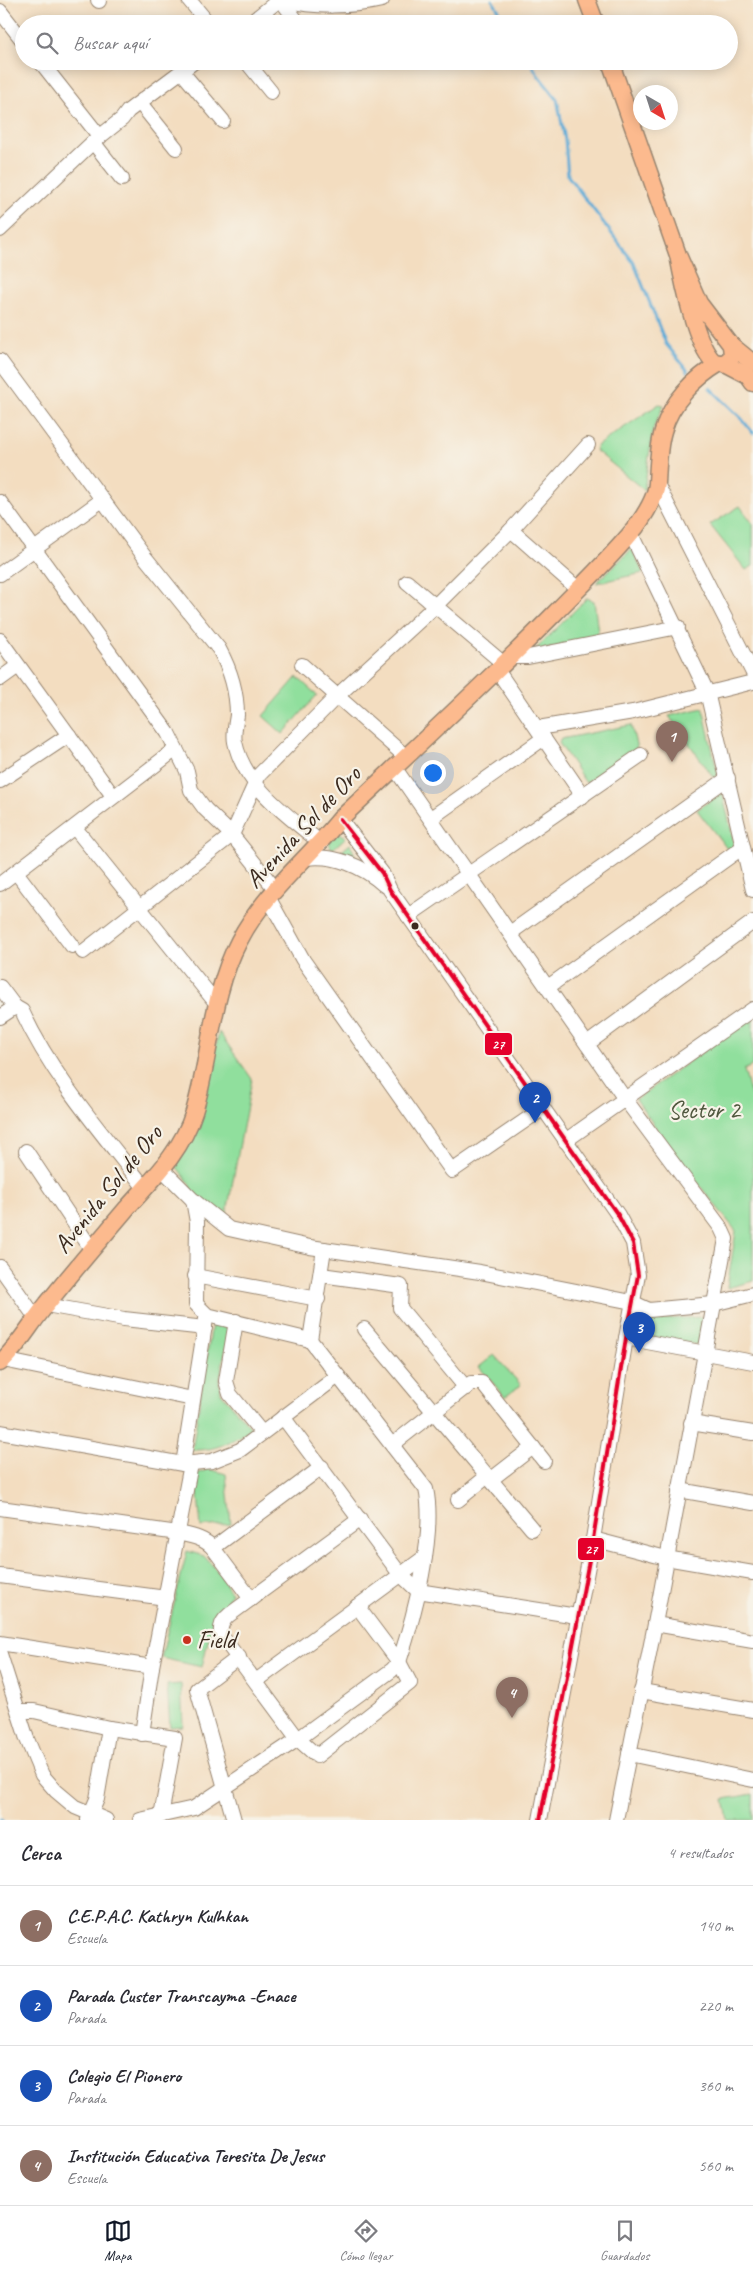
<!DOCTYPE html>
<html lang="es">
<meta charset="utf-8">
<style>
:root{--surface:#fff;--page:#f7f7f7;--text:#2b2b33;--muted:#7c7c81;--line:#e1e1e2;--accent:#111827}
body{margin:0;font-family:Caveat,sans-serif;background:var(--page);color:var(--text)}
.compass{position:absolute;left:633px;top:85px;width:45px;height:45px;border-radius:50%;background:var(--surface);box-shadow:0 2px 12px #0003;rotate:141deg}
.you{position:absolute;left:432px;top:772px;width:18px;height:18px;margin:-12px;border:4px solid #fff;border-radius:50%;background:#1a73e8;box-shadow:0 0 0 8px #1a73e833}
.badge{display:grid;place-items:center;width:32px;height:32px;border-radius:50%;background:var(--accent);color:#fff;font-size:16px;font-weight:700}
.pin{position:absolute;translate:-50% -41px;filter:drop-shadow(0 1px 2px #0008)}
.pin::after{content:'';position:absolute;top:26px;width:18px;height:15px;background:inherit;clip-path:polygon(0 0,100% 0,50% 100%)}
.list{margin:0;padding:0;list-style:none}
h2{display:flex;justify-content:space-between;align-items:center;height:65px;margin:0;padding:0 20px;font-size:21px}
h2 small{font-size:16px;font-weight:400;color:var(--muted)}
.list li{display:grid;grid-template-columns:32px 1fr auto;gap:15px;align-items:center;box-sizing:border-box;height:80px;padding:0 20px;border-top:1px solid var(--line)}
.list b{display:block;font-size:19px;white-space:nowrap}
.list p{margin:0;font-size:16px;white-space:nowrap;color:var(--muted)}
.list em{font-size:16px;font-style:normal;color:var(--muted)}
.icon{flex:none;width:28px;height:28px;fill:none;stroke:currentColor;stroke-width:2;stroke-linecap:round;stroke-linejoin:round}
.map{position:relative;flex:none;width:753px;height:1820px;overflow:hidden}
.search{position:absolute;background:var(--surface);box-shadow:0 2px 12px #0003;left:15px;right:15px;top:15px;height:55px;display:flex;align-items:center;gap:12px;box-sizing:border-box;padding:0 18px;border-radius:28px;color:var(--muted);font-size:19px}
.sheet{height:385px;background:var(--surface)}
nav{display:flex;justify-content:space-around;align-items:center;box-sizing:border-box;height:70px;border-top:1px solid var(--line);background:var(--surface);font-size:14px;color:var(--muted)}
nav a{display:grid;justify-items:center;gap:2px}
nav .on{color:var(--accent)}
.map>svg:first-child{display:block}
.green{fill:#90df9d;stroke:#66845e}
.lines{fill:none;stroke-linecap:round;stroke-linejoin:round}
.stream{stroke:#5caad6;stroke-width:3}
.minor-casing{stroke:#97846f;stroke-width:16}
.major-casing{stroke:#97846f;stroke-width:19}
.minor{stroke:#fff;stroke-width:14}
.major{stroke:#fcba8e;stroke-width:16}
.bus-1-casing{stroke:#f7f3e8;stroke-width:8}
.bus-1{stroke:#e4002b;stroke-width:4}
.bus-dot{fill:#3b2a1e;stroke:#f7f3e8;stroke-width:2}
.poi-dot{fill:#c8321e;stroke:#f7f3e8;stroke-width:2}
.labels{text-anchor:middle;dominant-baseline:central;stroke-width:4.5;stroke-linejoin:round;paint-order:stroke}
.street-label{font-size:25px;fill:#3b2a1e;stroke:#f7f3e8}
.park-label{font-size:25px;fill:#50573e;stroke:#f7f3e8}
.poi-label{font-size:25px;fill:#3b2a1e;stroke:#f7f3e8;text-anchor:start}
.line-badge{stroke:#f7f3e8;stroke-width:2}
.badge-label{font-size:14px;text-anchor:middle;font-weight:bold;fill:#fff}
</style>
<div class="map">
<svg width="753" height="1820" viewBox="0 0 753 1820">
<rect width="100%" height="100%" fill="#f7f3e8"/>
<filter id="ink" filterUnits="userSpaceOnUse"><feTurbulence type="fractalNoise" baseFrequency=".02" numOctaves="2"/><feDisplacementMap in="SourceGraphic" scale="10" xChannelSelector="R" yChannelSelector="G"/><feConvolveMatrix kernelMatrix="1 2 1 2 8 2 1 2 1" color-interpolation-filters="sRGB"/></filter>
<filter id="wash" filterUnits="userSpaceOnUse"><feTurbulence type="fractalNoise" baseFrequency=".0096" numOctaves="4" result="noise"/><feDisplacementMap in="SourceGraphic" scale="20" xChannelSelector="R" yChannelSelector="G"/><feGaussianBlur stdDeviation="1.12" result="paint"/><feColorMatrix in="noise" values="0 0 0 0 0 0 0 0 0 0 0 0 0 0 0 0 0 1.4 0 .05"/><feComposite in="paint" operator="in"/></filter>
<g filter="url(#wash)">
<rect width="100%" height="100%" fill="#f3ddc0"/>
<g class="green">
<polygon points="659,404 664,405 653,429 644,490 595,450 598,445"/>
<polygon points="740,506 753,524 753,566 746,570 710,525"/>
<polygon points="632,549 643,573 596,583"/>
<polygon points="587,598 594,601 599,640 534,651"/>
<polygon points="297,677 317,695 283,734 263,716"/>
<polygon points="703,708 718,775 714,778 669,716"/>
<polygon points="631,725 637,748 586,783 559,743 561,739"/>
<polygon points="722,792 735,846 728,850 697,810"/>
<polygon points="338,833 346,837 333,849 330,847 329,842"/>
<polygon points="350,844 355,855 341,852"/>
<polygon points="753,1016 753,1065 744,1070 753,1103 753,1281 727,1288 736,1231 669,1147 636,1099"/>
<polygon points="219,1032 252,1079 225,1223 199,1220 189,1183 176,1166 200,1121"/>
<polygon points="701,1317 704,1319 700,1345 646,1336 648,1320"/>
<path d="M212 1324 230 1328 219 1382 221 1393 251 1428C232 1442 216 1451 192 1450Z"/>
<polygon points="494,1355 521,1385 505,1397 479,1367"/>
<polygon points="209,1469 226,1474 231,1524 201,1527 196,1474"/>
<polygon points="187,1551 204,1556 220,1574 231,1593 220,1618 212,1623 202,1667 161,1658"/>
<polygon points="181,1684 183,1726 170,1727 167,1685"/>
<polygon points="753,1794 753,1820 728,1820 724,1799"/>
</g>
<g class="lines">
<g class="stream">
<polyline points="492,0 508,24"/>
<polyline points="530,61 538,75 557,99 565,140 568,176 634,263 666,344 688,371"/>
<polyline points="710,388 741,418 753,433"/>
<polyline points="0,1819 2,1820"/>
</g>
</g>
</g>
<g filter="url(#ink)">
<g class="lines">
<g class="minor-casing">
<g id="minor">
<polyline points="98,0 99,1"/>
<polyline points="189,0 209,24"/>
<polyline points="281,0 299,24"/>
<path d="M285 0C314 8 352 7 382 0"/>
<polyline points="0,11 24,42"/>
<polyline points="249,24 279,0"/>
<polyline points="40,61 100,137"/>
<polyline points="246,61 271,92"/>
<polyline points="327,61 328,62"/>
<polyline points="186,77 223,121"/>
<polyline points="144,108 176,148"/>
<polyline points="93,142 122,179"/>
<polyline points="0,230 93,142 122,119 128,111 195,61"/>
<path d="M0 361 144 556 219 649C230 669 237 692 237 715 236 723 233 734 235 742 244 786 288 816 321 843"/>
<polyline points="657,484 753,673"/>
<polyline points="0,502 168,733 187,771 191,790 205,809 232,835 276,890"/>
<polyline points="511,530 578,589"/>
<polyline points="630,532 707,692 753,890"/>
<polyline points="0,574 102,500"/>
<polyline points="407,582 504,664"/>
<polyline points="0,640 113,796"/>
<polyline points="511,657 528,657 678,627"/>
<polyline points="302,665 405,756"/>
<polyline points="497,670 583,796"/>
<polyline points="0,679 18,666"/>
<polyline points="538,728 633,712 753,682"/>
<polyline points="394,767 625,1099 721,1228 726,1239 655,1624 616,1820"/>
<polyline points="0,781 69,735"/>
<polyline points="431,818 544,738"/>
<polyline points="340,819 382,873 390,890 618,1215 633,1243 638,1275 626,1338 593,1539 540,1820"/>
<polyline points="75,828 217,1004"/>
<path d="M306 858C334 854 363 866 384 885"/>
<polyline points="16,872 72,946"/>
<polyline points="0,884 176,749"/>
<polyline points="268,897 303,960 452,1171 542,1109"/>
<polyline points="408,916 641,755"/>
<polyline points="510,933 728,778"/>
<polyline points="83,952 232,835 259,775 336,697 434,607 511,530 588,445"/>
<path d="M0 987 15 1007 22 1011C52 1076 101 1132 145 1188"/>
<polyline points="548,987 743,847"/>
<polyline points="0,1017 15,1007"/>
<polyline points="587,1044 753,922"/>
<polyline points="565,1141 753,1009"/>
<polyline points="26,1151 92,1250"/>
<polyline points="193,1200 229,1229 310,1247 480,1272 632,1302 649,1310 713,1304 753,1294"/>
<polyline points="0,1267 36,1318"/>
<polyline points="321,1275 401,1286 400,1308 466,1388"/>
<polyline points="195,1276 318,1299"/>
<polyline points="46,1305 124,1319 205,1328"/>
<polyline points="236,1321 226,1381 230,1394 262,1433"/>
<polyline points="364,1329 532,1529"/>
<polyline points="626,1338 753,1362"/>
<polyline points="310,1340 324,1249"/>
<polyline points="3,1360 193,1399"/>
<polyline points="283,1417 400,1574 418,1591 577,1616"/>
<polyline points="691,1423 753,1433"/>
<polyline points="0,1432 183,1464 212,1461 240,1450 338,1376"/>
<polyline points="392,1445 471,1383 482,1383 544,1461"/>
<polyline points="183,1464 206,1319"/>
<polyline points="679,1490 753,1503"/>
<polyline points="458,1500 484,1479 493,1478 533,1447"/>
<path d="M0 1508 178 1533C191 1536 204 1538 213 1548L251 1599"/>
<polyline points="593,1539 666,1558 753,1573"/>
<polyline points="213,1548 322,1467"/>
<polyline points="0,1576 166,1598"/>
<path d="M357 1606 399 1662 410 1683 317 1756 298 1739 221 1635C220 1626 222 1621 229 1615L360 1519"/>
<polyline points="655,1624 753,1641"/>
<polyline points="0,1643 152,1667"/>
<polyline points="0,1654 27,1739 42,1775 56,1791 75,1807 106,1820"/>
<polyline points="256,1681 425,1557"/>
<polyline points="641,1691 753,1710"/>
<polyline points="19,1711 34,1711 109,1728 175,1738 161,1816"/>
<polyline points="142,1734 152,1667 191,1464"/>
<polyline points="629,1754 753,1780"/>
<polyline points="88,1820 97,1799 109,1728"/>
<path d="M140 1820 194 1808 298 1739 392 1670 399 1662C414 1617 436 1534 426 1489L310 1340 207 1315 196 1304 197 1222 193 1200 162 1169"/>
<polyline points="234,1820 197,1689 239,1657"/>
</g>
</g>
<g class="major-casing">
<g id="major">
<polyline points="587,0 596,24"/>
<path d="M610 61 678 255 699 303 731 345 732 356C727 363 721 365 713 361 695 343 683 281 678 255"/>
<polyline points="731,345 753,363"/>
<polyline points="723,363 748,376 753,383"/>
<path d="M0 1363C18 1347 31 1323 47 1304 73 1271 100 1240 127 1208 153 1179 182 1151 194 1112 211 1056 211 994 239 941 263 894 307 860 340 819 411 752 484 685 553 615 581 586 611 558 636 527 644 516 656 497 657 483 658 466 658 448 663 431 671 402 695 378 720 363"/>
</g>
</g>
<use href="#minor" class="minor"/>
<use href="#major" class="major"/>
<g class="bus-1-casing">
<polyline id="bus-1" points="340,819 382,873 390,890 618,1215 633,1243 638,1275 626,1338 593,1539 540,1820"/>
</g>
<use href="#bus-1" class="bus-1"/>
</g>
</g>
<circle class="bus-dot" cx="415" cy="926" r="4.5"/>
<circle class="poi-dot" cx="187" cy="1640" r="5"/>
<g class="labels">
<g class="street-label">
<text transform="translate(303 827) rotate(-47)">Avenida Sol de Oro</text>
<text transform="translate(108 1189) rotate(-51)">Avenida Sol de Oro</text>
</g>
<g class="park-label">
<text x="704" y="1110">Sector 2</text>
</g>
<g class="poi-label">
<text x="197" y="1640">Field</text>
</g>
</g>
<g class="line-badge">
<rect x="484" y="1032" width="29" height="24" rx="5" fill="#e4002b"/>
<rect x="577" y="1537" width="28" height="24" rx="5" fill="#e4002b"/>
</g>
<g class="badge-label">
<text x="498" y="1049">27</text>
<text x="591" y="1554">27</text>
</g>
</svg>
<svg class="compass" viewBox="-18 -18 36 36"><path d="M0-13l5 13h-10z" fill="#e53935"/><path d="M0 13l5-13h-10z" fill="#7c7c81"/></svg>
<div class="you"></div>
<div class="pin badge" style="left:672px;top:762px;background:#8d6e63">1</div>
<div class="pin badge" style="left:535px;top:1123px;background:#1a4fb4">2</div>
<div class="pin badge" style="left:639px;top:1353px;background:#1a4fb4">3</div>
<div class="pin badge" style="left:512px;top:1718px;background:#8d6e63">4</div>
<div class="search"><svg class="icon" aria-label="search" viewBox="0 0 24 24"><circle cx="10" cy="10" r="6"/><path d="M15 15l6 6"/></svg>Buscar aquí</div>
</div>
<section class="sheet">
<h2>Cerca<small>4 resultados</small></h2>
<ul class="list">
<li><span class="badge" style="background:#8d6e63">1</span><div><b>C.E.P.A.C. Kathryn Kulhkan</b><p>Escuela</p></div><em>140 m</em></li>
<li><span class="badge" style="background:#1a4fb4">2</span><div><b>Parada Custer Transcayma -Enace</b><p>Parada</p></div><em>220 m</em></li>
<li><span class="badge" style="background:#1a4fb4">3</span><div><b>Colegio El Pionero</b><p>Parada</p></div><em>360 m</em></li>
<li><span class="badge" style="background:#8d6e63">4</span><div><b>Institución Educativa Teresita De Jesus</b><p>Escuela</p></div><em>560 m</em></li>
</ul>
</section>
<nav>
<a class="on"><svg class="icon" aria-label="map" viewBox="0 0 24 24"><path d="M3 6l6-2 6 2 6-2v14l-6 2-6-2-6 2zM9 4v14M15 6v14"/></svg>Mapa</a>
<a><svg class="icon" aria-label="directions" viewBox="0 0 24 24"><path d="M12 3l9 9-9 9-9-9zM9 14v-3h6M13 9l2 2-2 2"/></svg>Cómo llegar</a>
<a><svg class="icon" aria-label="saved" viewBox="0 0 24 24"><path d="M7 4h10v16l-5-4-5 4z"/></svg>Guardados</a>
</nav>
